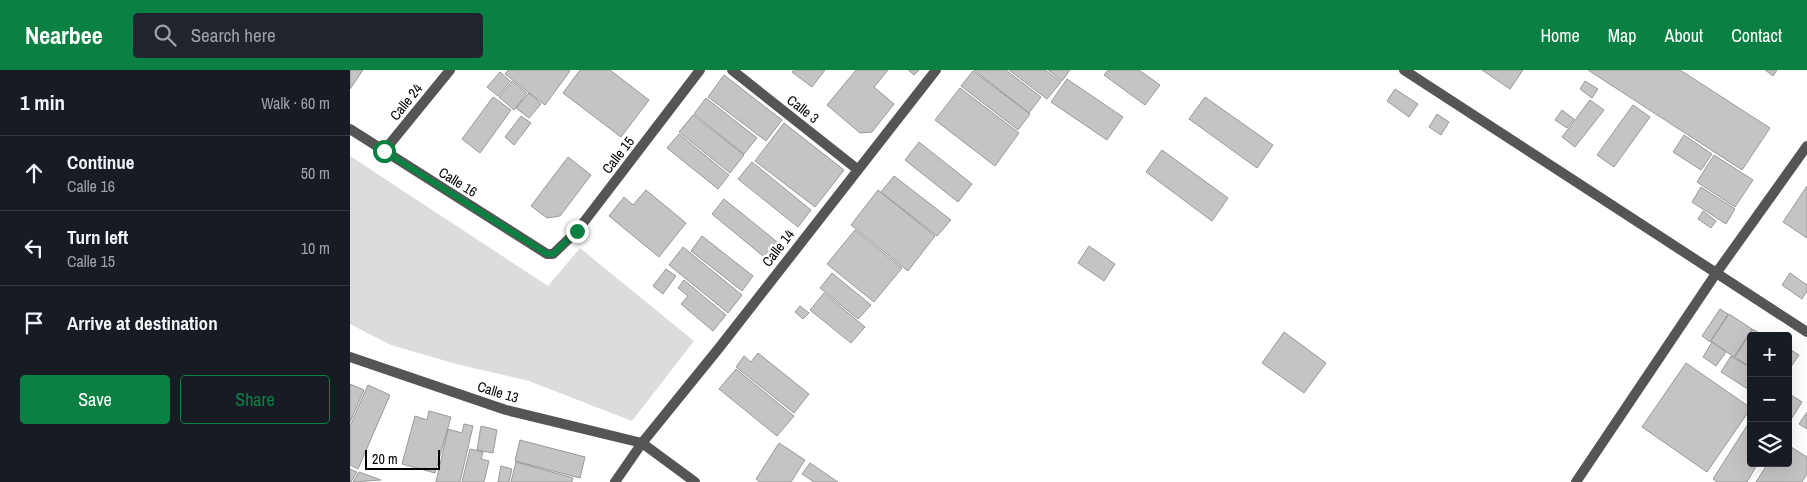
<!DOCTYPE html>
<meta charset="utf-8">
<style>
:root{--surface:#171b24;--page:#20242c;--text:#f1f3f6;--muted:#9ea1a6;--line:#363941;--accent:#0b8043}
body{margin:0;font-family:"Archivo Narrow",sans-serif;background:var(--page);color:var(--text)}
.controls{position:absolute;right:15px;bottom:15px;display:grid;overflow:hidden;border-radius:5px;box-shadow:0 5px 20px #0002}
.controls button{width:45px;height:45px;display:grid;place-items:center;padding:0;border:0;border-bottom:1px solid var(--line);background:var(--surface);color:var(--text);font:25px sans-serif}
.scale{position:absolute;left:15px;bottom:12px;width:75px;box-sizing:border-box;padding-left:5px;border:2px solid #000;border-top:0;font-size:14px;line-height:18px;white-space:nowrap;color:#000;-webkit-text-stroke:4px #fff;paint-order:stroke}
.stop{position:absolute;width:15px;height:15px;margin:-11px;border:4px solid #0b8043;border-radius:50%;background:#fff}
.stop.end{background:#0b8043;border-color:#fff;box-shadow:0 1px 5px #0008}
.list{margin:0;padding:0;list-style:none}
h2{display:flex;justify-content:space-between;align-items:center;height:65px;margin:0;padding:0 20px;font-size:21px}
h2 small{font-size:16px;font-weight:400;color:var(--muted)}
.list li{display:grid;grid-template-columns:32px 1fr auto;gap:15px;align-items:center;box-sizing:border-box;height:75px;padding:0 20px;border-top:1px solid var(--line)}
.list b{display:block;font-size:19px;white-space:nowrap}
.list p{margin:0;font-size:16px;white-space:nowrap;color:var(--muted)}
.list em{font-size:16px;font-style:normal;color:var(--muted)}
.actions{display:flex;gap:10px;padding:15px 20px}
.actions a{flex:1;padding:11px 0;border:1px solid var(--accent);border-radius:5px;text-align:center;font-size:18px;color:var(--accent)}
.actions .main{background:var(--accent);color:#fff}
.icon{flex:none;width:28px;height:28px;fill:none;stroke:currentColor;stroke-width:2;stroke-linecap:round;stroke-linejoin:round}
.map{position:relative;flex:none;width:1457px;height:412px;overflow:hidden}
header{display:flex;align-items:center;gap:30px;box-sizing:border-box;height:70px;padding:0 25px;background:var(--accent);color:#fff}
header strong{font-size:24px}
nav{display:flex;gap:28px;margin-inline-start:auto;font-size:18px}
.search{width:350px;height:45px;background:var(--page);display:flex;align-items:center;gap:12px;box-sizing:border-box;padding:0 18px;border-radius:5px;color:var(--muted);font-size:19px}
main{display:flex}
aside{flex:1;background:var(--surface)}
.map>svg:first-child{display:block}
.green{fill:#dcdcdc}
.building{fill:#c4c4c4;stroke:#999}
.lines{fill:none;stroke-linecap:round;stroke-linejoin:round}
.street{stroke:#555;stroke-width:10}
.route{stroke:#0b8043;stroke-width:6}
.labels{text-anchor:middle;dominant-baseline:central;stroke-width:5;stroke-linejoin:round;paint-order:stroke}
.street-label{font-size:14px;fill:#000;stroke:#fff}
</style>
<header>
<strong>Nearbee</strong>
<div class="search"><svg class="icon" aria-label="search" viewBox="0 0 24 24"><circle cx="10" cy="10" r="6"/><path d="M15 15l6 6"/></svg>Search here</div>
<nav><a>Home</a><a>Map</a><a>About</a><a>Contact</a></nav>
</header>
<main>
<aside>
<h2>1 min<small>Walk · 60 m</small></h2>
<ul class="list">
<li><svg class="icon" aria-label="ahead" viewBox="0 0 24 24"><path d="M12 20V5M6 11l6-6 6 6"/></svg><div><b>Continue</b><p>Calle 16</p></div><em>50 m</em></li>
<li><svg class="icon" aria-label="left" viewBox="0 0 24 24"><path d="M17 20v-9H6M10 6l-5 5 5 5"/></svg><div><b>Turn left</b><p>Calle 15</p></div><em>10 m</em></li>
<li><svg class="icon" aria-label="arrive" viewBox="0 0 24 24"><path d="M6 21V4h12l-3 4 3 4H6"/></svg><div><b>Arrive at destination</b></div></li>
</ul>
<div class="actions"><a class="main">Save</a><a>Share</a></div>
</aside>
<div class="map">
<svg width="1457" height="412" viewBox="0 0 1457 412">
<rect width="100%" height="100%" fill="#fff"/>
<polygon class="green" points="0,86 198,216 230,178 344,271 282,351 179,311 106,294 41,275 0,254"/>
<g class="building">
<polygon points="0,0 13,0 0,19"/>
<polygon points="158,0 219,0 220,1 195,35 155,4"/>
<polygon points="230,0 260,0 299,30 271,67 213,23"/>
<polygon points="444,0 475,0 462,17 442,2"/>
<polygon points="506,0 538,0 524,17 544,34 522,62 510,63 477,35"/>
<polygon points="558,0 569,0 564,5"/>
<polygon points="624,0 656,0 691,27 679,43"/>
<polygon points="659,0 695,0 711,12 697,29"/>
<polygon points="698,0 720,0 712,11"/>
<polygon points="758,0 789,0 810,15 795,35 754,5"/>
<polygon points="1132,0 1173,0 1160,19"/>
<polygon points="1238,0 1330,0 1420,58 1392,100"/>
<polygon points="1415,0 1427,0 1423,6"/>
<polygon points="623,1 680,44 668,60 611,16"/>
<polygon points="150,2 160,11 148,26 137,17"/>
<polygon points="374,5 432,50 416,71 358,27"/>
<polygon points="717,9 773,47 757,70 701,32"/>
<polygon points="162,11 177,23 164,40 149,27"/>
<polygon points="1235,11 1248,19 1242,28 1230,19"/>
<polygon points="610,18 669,63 645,96 585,50"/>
<polygon points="1045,19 1068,34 1059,47 1037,31"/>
<polygon points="179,23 191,34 179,48 166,38"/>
<polygon points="143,27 161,40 130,83 112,69"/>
<polygon points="855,27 923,75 907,98 839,49"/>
<polygon points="356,28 407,68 394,84 344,44"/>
<polygon points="1240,30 1254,40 1225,77 1212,67"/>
<polygon points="1283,35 1300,47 1264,97 1247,85"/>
<polygon points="1212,40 1224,49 1217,58 1205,50"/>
<polygon points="1087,44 1099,52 1091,65 1079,57"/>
<polygon points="343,45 394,85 380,103 329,62"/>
<polygon points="171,46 181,53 164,75 155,67"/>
<polygon points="434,53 494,100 465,137 405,91"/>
<polygon points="329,64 379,105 368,119 317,78"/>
<polygon points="1334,65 1362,84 1351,100 1323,82"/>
<polygon points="569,72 622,114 608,132 555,90"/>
<polygon points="812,80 878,128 862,151 796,102"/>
<polygon points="1364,85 1403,110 1385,137 1347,112"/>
<polygon points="218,87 241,105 210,146 197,148 181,136"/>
<polygon points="402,92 461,140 448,157 388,109"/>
<polygon points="544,106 601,150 587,166 531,122"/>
<polygon points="1457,116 1457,168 1433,152"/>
<polygon points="1351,117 1385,139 1376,154 1342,132"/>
<polygon points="296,120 336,153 309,187 259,146 274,127 283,135"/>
<polygon points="528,120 585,166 558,201 501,155"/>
<polygon points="374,129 431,175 419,191 362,144"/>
<polygon points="1353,141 1366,151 1361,158 1348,149"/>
<polygon points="505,160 552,198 524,232 477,194"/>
<polygon points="352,166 403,206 392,221 341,181"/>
<polygon points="739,176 765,194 754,211 728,193"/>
<polygon points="333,177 392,225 378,243 319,195"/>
<polygon points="316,199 326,206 313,224 303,216"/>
<polygon points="482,203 521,235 508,249 470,218"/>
<polygon points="1440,203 1457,215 1457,221 1452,229 1432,215"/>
<polygon points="334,210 376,245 363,261 331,234 338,226 328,218"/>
<polygon points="474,223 515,257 501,273 460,240"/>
<polygon points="450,236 459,243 453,249 445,242"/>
<polygon points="1370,239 1378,244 1360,272 1352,266"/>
<polygon points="1379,244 1402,259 1384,287 1361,271"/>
<polygon points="1403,259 1413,266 1401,266 1401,298 1385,287"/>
<polygon points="934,262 976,293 954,323 912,293"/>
<polygon points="1362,272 1376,282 1366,296 1353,287"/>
<polygon points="1438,278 1449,285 1438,301"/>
<polygon points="408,283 459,324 444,343 386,297 394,286 401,292"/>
<polygon points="1381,286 1401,298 1401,321 1371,302"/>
<polygon points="1336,293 1401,338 1357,402 1292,357"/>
<polygon points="386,299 444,346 427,366 369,319"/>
<polygon points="0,314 14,320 0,352"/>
<polygon points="18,315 40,325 8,399 0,395 0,356"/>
<polygon points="1438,323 1452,332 1442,348 1438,346"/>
<polygon points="79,341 101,347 85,403 52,394 65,346 77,350"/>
<polygon points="1457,342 1457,359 1449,354"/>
<polygon points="1400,351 1401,393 1408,393 1397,412 1367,412 1363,409"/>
<polygon points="114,354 123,356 110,412 86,412 98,359 112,363"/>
<polygon points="131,356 147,360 143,383 127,380"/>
<polygon points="170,370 235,387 230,408 165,391"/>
<polygon points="429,373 455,390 441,412 410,412 406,409"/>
<polygon points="1438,375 1457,387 1457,404 1452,412 1406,412 1418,393 1438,393"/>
<polygon points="120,379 133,382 131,389 139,391 134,412 112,412"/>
<polygon points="166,392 223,408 222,412 161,412"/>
<polygon points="460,393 488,412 464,412 452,404"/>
<polygon points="151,396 162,399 159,412 148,412"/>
<polygon points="0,399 7,402 1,412 0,412"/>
<polygon points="9,402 31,410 3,412"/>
</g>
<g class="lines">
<g class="street">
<polyline points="382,0 507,99"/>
<polyline points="1054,0 1457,262"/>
<polyline points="0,59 197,184 203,184 227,161 350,0"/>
<polyline points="34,81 100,0"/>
<polyline points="0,287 156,340 292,373 345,412"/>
<polyline points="265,412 292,373 369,278 586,0"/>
<polyline points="1226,412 1367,202 1457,76"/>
</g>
</g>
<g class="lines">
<polyline class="route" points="34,81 197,184 203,184 227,161"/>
</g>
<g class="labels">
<g class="street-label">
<text transform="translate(56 32) rotate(-51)">Calle 24</text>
<text transform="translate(453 39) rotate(38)">Calle 3</text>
<text transform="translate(268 85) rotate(-52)">Calle 15</text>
<text transform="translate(108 112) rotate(32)">Calle 16</text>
<text transform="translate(428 178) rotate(-52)">Calle 14</text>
<text transform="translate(148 322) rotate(17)">Calle 13</text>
</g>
</g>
</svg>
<div class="controls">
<button>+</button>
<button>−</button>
<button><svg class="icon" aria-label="layers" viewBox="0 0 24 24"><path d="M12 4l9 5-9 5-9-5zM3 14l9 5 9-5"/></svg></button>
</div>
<div class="scale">20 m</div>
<div class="stop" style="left:34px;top:81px"></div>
<div class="stop end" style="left:227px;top:161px"></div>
</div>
</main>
